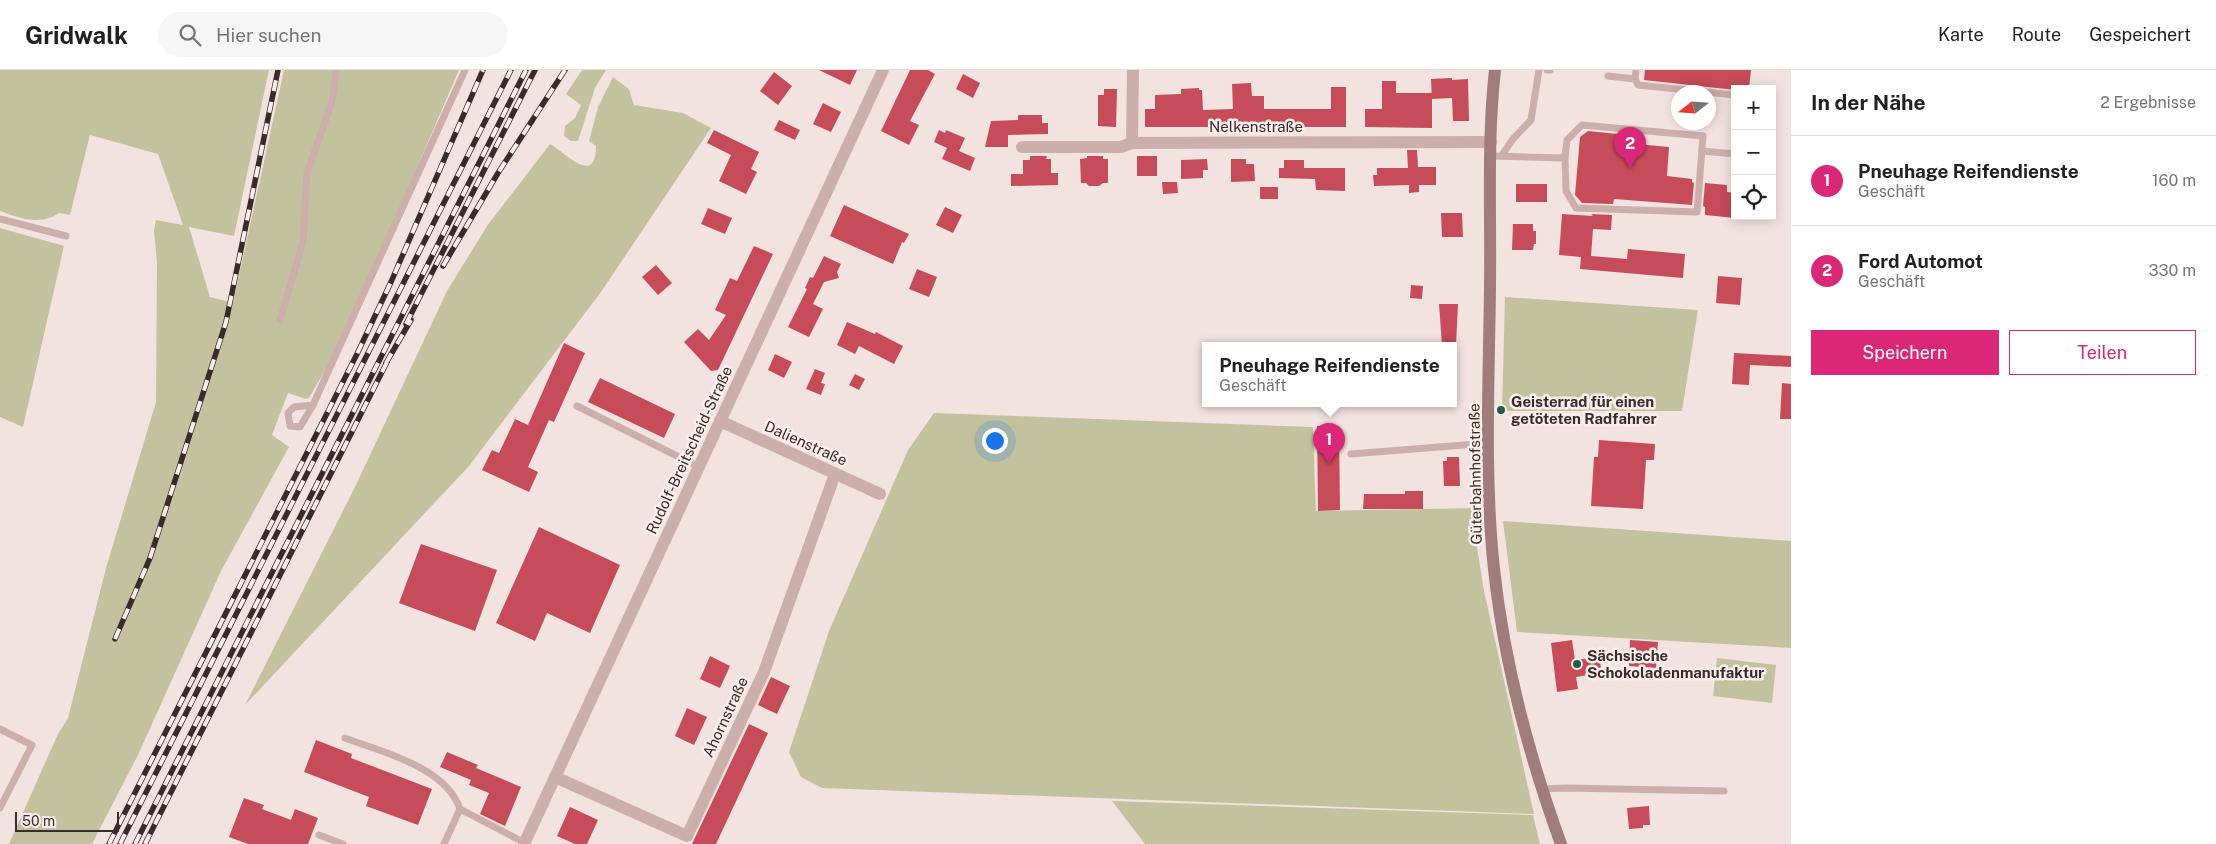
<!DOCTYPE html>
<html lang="de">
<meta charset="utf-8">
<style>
:root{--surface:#fff;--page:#f6f6f6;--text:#202124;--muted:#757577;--line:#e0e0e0;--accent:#db2777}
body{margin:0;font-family:"Public Sans",sans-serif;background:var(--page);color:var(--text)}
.controls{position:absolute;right:15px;top:15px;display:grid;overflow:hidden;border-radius:0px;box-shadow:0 2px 12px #0003}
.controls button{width:45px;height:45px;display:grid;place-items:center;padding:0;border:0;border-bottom:1px solid var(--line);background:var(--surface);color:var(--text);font:25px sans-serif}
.compass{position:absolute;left:1671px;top:15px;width:45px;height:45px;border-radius:50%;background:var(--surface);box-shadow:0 2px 12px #0003;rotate:253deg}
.scale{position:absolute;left:15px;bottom:12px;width:104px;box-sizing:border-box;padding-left:5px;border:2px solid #3a2a2b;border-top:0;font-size:14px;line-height:18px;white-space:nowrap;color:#3a2a2b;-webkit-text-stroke:4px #faefed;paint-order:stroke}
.you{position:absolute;left:994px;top:370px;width:18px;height:18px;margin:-12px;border:4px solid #fff;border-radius:50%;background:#1a73e8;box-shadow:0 0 0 8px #1a73e833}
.badge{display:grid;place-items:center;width:32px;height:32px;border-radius:50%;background:var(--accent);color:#fff;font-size:16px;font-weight:700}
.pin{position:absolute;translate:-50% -41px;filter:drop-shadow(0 1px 2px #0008)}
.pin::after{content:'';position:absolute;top:26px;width:18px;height:15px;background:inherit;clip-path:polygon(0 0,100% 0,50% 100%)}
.popup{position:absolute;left:1202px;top:272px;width:255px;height:65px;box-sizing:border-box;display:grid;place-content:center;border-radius:0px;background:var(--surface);filter:drop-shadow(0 1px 4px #0005);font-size:16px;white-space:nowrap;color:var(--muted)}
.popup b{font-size:19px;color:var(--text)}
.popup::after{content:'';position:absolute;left:50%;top:100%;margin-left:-10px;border:10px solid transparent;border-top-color:var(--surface)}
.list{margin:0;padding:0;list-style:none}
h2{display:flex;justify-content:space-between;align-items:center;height:65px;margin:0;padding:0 20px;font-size:21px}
h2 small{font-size:16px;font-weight:400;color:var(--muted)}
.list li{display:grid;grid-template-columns:32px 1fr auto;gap:15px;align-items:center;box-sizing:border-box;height:90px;padding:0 20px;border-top:1px solid var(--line)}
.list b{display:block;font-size:19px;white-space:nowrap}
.list p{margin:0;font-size:16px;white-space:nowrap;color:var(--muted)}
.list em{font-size:16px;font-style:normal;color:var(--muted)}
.actions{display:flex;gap:10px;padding:15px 20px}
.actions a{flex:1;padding:11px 0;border:1px solid var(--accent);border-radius:0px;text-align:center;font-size:18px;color:var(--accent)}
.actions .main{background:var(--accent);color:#fff}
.icon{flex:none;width:28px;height:28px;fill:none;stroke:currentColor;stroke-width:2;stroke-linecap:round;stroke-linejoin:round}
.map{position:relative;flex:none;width:1791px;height:774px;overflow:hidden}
header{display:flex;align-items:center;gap:30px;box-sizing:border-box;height:70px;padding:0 25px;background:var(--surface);border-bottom:1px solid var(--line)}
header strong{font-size:24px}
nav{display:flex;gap:28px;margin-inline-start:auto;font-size:18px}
.search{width:350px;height:45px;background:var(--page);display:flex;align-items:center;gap:12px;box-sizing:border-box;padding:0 18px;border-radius:28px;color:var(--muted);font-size:19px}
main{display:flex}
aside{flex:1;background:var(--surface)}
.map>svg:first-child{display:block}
.green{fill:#c3c29f}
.building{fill:#c64c59}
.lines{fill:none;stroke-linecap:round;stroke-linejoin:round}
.lane{stroke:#ccafab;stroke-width:7}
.street{stroke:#ccafab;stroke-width:12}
.secondary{stroke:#a07d7c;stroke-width:12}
.rail-casing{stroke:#3a2a2b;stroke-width:5.5}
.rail{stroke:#faefed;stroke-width:4;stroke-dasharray:11;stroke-linecap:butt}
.poi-dot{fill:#205c4a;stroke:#faefed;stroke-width:2}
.labels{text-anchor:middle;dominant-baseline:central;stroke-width:5;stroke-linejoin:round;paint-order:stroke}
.street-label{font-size:15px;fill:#3a2a2b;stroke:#faefed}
.poi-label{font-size:15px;font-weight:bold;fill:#3a2a2b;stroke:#faefed;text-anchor:start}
</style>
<header>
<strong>Gridwalk</strong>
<div class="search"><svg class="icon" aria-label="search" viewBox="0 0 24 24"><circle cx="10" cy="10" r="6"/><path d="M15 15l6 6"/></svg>Hier suchen</div>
<nav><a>Karte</a><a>Route</a><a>Gespeichert</a></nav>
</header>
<main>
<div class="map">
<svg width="1791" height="774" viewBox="0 0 1791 774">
<rect width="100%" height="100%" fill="#f3e3e0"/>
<g class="green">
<path d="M0 0H269L234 166 189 157 210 227 233 233 284 0H459L394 151 327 297 309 328 306 329 288 323 272 365 289 377 221 501 138 685 92 774H9L58 664 68 648 106 498 156 332 157 192 154 161 156 150 183 155 158 84 90 65 70 145 59 143C40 156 19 148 0 141Z"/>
<polygon points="582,0 606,0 595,18 578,71 571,71 564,66 565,56 575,48 581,35 566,24"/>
<path d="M613 7 629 19 634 35 683 43 711 58 601 222 469 396 245 635 354 419 447 221 487 156 550 74C566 83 596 117 596 76L589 71 598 37Z"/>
<polygon points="0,158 64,176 23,357 0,347"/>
<polygon points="1505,227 1698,240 1682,341 1502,341"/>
<polygon points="934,343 1313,357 1316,441 1477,438 1477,477 1484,521 1534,744 822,718 801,707 789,682 829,561 908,380"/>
<polygon points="1503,451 1791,471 1791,578 1517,562"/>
<polygon points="1717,588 1776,595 1772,633 1713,626"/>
<polygon points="1112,731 1533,745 1540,774 1145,774"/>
</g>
<g class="building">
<polygon points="819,0 857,0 850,15"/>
<polygon points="910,0 928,0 935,4 910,51 919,55 909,75 881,61"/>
<polygon points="1645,0 1751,0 1749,19 1735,20 1644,10"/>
<polygon points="774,2 792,16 778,35 760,21"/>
<polygon points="963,4 980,13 973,28 956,19"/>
<polygon points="1452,8 1452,10 1468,9 1469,51 1453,51 1452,28 1432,29 1431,9"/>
<polygon points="1382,11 1396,11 1396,23 1432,23 1432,58 1365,57 1365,39 1382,39"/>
<polygon points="1251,13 1252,26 1264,26 1264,39 1331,39 1331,17 1346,17 1346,57 1145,57 1145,39 1155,39 1155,25 1181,24 1181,19 1199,18 1199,20 1202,20 1203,40 1233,39 1232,14"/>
<polygon points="1104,19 1117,19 1116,57 1098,56 1098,25 1104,25"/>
<polygon points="823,33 841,42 831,62 813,54"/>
<polygon points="1018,45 1042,45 1042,53 1048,53 1048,64 1008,65 1008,77 985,77 991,51 1018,50"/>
<polygon points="779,50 800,60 795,70 774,60"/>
<polygon points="714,60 759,82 751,99 757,102 746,124 719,111 731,85 707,73"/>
<polygon points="939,60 945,63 946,60 965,68 959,81 975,88 970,101 942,89 947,78 934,72"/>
<polygon points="1588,61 1618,64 1626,73 1669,77 1667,106 1692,109 1692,112 1694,113 1692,135 1614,129 1613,134 1582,133 1575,125 1580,67"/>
<polygon points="1407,80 1417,80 1418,97 1436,97 1436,115 1419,115 1419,122 1409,123 1409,115 1374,116 1373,105 1377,105 1377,98 1408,98"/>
<polygon points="1030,86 1047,86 1046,89 1051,89 1051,103 1058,103 1058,115 1011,116 1011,104 1023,104 1023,90 1030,90"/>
<polygon points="1087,86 1103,86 1103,89 1108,89 1108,113 1103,113 1099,116 1089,116 1086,113 1081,113 1080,89 1087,88"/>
<rect x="1137" y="86" width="20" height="20"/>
<polygon points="1207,89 1208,100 1203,100 1203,108 1181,109 1181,90"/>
<polygon points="1231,89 1246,89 1246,94 1254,94 1255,111 1231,112"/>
<polygon points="1284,90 1304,90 1304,98 1345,98 1345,121 1316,120 1315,109 1279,108 1279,98 1284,98"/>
<polygon points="1162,112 1177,112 1178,123 1163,124"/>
<polygon points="1705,113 1727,115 1727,122 1735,123 1735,148 1705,145 1705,137 1703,136"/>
<rect x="1516" y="114" width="31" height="18"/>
<rect x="1260" y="117" width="18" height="12"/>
<polygon points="844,135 909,164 904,173 902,172 893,194 830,166"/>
<polygon points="945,137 962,145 953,163 936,155"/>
<polygon points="708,138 732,148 725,164 701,154"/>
<polygon points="1441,143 1462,143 1463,167 1442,167"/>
<polygon points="1562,144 1593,146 1591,144 1612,145 1611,160 1593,159 1591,186 1627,189 1628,179 1685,184 1683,208 1580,199 1581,187 1559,185"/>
<polygon points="1513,154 1533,154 1533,161 1536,161 1536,174 1534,174 1533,180 1512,180"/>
<polygon points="754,176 773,184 718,300 711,301 684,272 698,259 709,270 726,245 715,240 730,208 737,211"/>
<polygon points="824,186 841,194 837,202 839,208 824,212 813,234 823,239 809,267 788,257 807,219 805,218 810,207 813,208"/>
<polygon points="656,195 672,213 658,225 642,207"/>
<polygon points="917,199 937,207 929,227 909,219"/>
<polygon points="1718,206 1742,208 1740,235 1716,233"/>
<polygon points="1411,215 1423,216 1422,229 1410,228"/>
<polygon points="1439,234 1458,234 1456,275 1442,275"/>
<polygon points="847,252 875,264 876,262 903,276 894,294 859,276 855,284 837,275"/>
<polygon points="564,273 585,283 554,352 549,350 528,397 538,402 529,422 482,400 492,380 499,383 515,349 528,355"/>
<polygon points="1734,283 1791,286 1791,297 1750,295 1749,315 1732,314"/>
<polygon points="775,284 792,292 784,308 768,300"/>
<polygon points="815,299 825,303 821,313 825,314 821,325 806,319"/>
<polygon points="855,304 865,309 859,320 849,315"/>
<polygon points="600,308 675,344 664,368 588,332"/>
<polygon points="1782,313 1791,314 1791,349 1780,349"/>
<polygon points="1317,356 1339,356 1340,440 1318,441"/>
<polygon points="1599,370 1655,374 1654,390 1646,390 1643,439 1591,436 1594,387 1598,387"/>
<polygon points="1447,387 1459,387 1460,416 1444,416 1443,391 1447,391"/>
<polygon points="1405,421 1423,421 1423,439 1363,439 1364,424 1405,424"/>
<polygon points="539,457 620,495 590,563 547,543 535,571 496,553"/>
<polygon points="421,474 497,500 475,561 399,533"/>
<polygon points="1572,570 1575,590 1599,587 1602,603 1576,607 1578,619 1557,622 1551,573"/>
<polygon points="1630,570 1658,572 1656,598 1629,596"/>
<polygon points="710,586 730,596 720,618 700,609"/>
<polygon points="771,607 790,616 777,644 758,635"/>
<polygon points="687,638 707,647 694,675 675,666"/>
<polygon points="749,654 768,663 716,774 692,774"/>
<polygon points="316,670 352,684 351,688 432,719 418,755 366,736 369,727 304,702"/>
<polygon points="447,682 478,695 476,698 521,717 505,756 480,744 489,723 469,715 471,710 440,697"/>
<polygon points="244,728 264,735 262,739 291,750 295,739 318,748 308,774 248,774 229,767"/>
<polygon points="1649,736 1650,755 1643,755 1643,758 1629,759 1627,738"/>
<polygon points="570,737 598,750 587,774 575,774 557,766"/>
</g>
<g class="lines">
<g class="lane">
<polyline points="1547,0 1550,0"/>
<polyline points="1608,6 1635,9 1636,0"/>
<polyline points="1635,9 1638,15 1735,25"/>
<polyline points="1702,81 1735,84"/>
<polyline points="1502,85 1513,69 1531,50 1539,0"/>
<polyline points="1491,86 1565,88 1566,121 1576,138 1697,142 1703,66 1582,55 1567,70 1565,88"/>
<polyline points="0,149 66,166"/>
<polyline points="280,250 303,172 307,103 332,32 336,0"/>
<polyline points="313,335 294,337 288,343 290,356 300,357 313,335 465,0"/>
<polyline points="577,336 699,397"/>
<polyline points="1351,384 1489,373"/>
<polyline points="0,659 32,675 0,738"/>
<path d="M345 668C382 682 446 697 460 739L525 773"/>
<polyline points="1542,719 1565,718 1724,721"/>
<polyline points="319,765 343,774"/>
<polyline points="444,774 460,739"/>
</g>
<g class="street">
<polyline points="1132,73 1133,0"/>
<polyline points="1022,77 1121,77 1132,73 1491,72"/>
<polyline points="720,351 880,424"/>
<polyline points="555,707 687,766 764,602 835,404"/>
<polyline points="524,774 883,0"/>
</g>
<path class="secondary" d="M1495 0C1487 71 1491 144 1490 216 1489 310 1484 406 1494 499 1504 593 1529 686 1561 774"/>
<g class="rail-casing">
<g id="rail">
<polyline points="443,196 498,103 565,0"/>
<polyline points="406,254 535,0"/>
<polyline points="386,293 411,250"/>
<polyline points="115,569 150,488 226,252 278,0"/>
<polyline points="109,774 357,284 391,212 483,0"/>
<polyline points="120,774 511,0"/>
<polyline points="135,774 526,0"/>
<polyline points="145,774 387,292"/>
</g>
</g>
<use href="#rail" class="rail"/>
</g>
<g class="poi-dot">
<circle cx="1501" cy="340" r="5"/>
<circle cx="1577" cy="594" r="5"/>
</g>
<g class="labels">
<g class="street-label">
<text x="1256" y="56">Nelkenstraße</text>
<text transform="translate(806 373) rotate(24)">Dalienstraße</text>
<text transform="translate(689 380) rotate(-65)">Rudolf-Breitscheid-Straße</text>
<text transform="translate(1475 404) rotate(-91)">Güterbahnhofstraße</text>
<text transform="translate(725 647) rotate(-65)">Ahornstraße</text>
</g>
<g class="poi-label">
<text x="1511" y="331">Geisterrad für einen<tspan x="1511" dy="17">getöteten Radfahrer</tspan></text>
<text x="1587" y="585">Sächsische<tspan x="1587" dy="17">Schokoladenmanufaktur</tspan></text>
</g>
</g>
</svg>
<div class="controls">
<button>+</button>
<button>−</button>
<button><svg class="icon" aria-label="locate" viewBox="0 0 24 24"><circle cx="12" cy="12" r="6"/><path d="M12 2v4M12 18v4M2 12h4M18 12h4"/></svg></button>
</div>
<svg class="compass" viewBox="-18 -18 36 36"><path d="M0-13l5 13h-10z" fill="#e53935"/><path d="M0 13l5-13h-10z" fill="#757577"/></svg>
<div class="scale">50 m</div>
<div class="you"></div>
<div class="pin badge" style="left:1329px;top:394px">1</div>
<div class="popup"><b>Pneuhage Reifendienste</b>Geschäft</div>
<div class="pin badge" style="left:1630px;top:98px">2</div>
</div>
<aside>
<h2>In der Nähe<small>2 Ergebnisse</small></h2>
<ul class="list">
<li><span class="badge">1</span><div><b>Pneuhage Reifendienste</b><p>Geschäft</p></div><em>160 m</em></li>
<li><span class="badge">2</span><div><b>Ford Automot</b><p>Geschäft</p></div><em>330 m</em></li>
</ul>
<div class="actions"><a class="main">Speichern</a><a>Teilen</a></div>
</aside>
</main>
